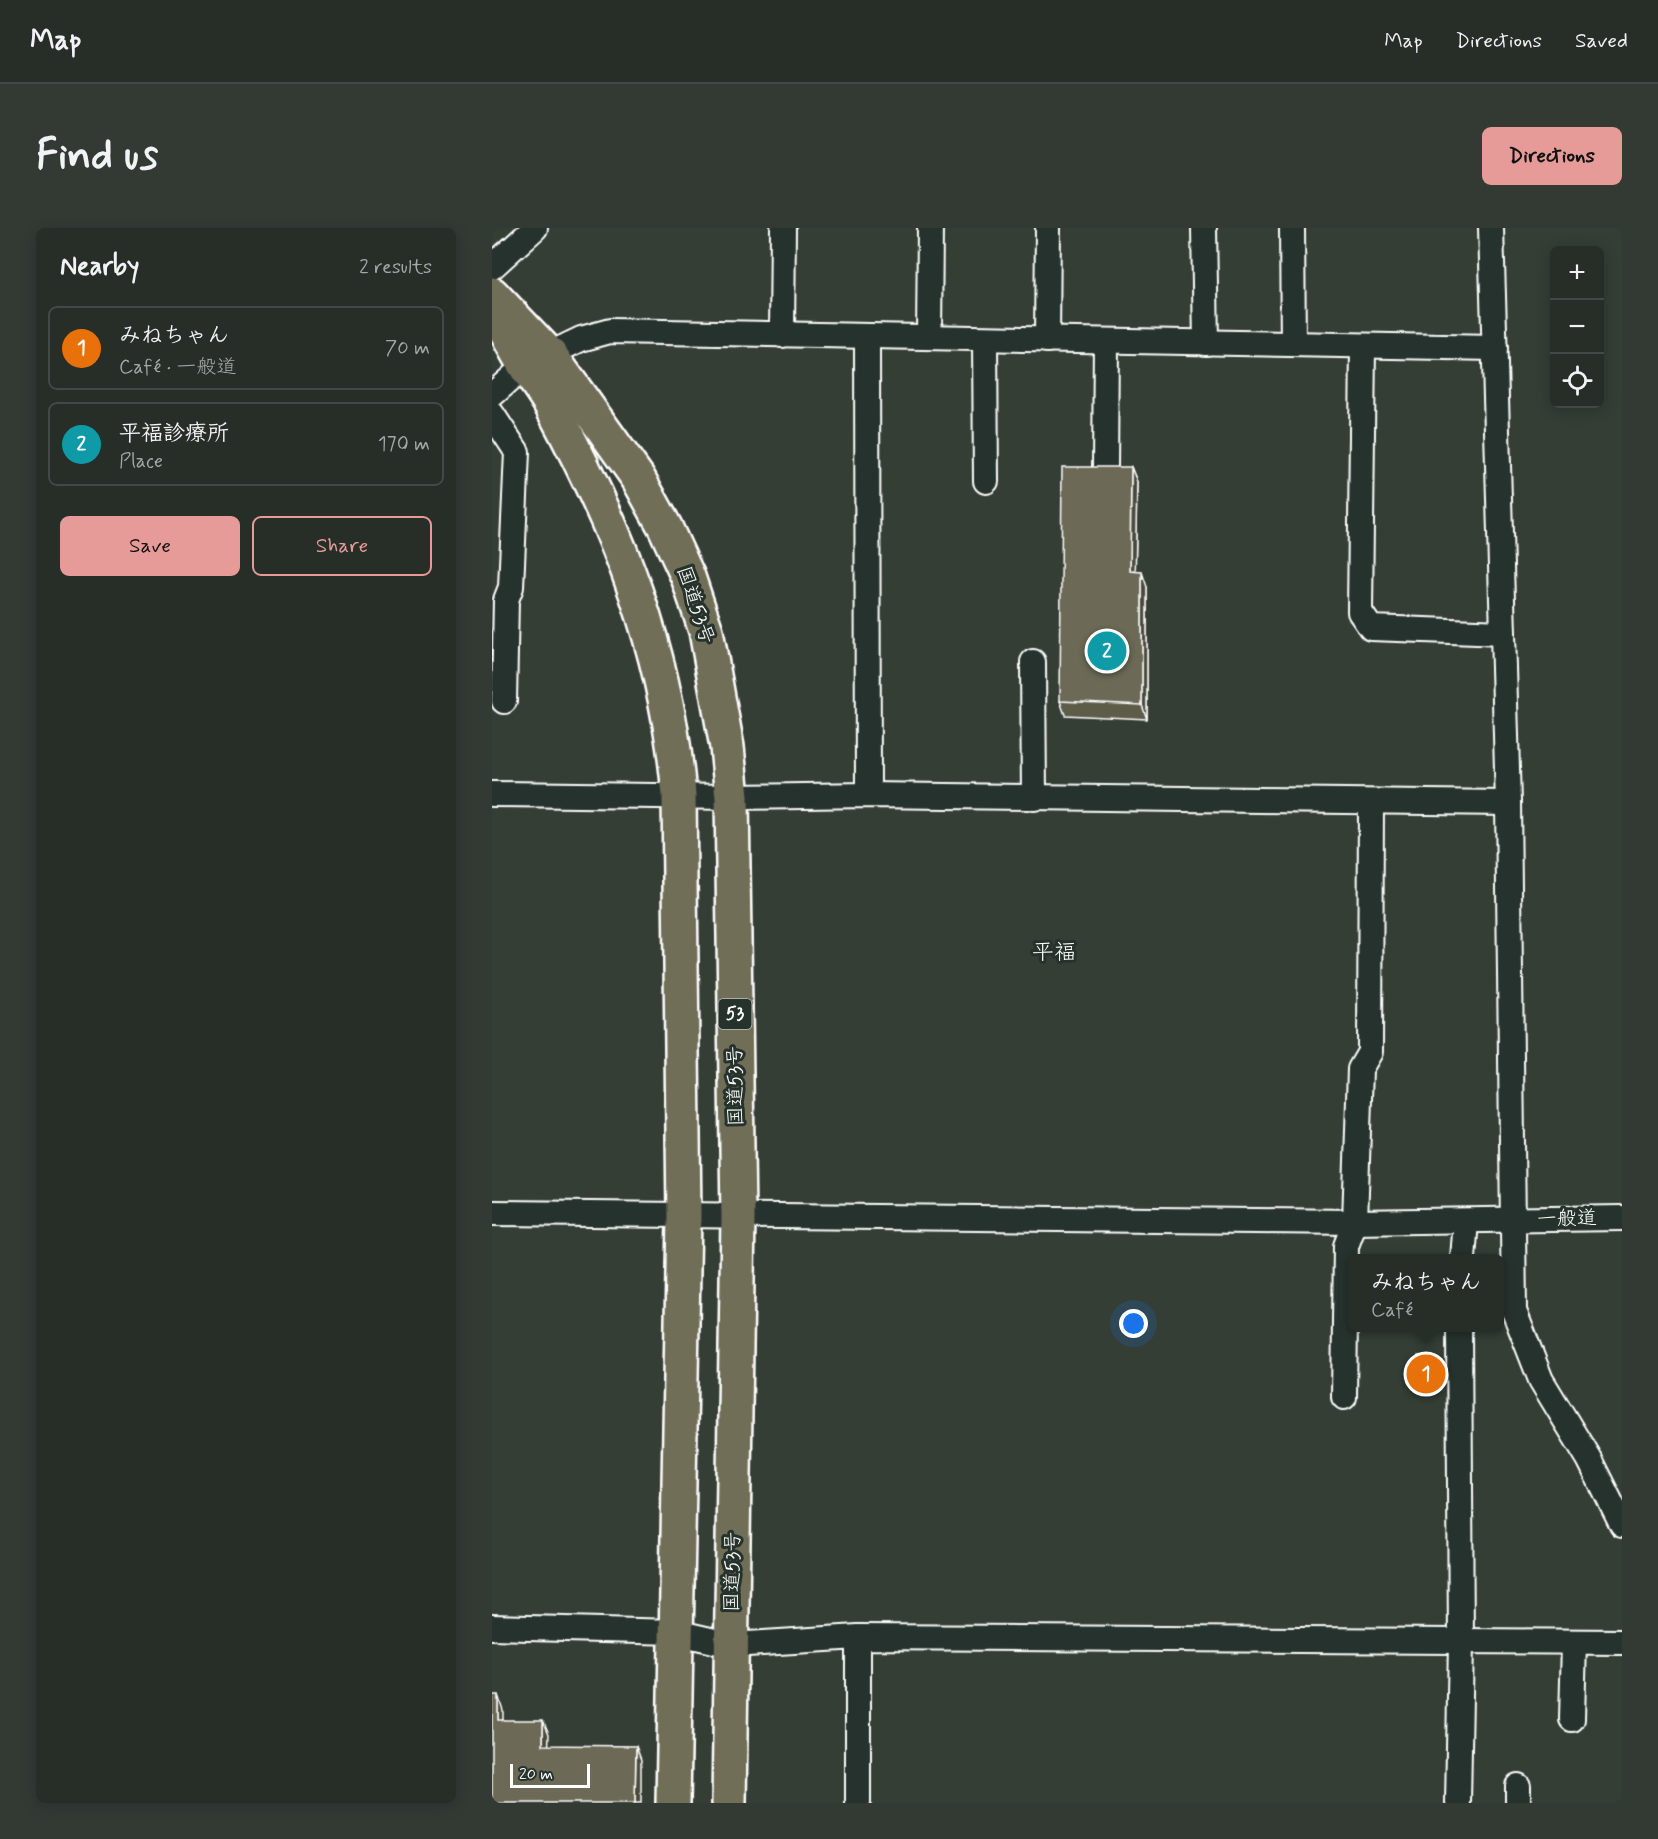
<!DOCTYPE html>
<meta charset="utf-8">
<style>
:root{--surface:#272e28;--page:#333a34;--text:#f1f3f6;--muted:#a4a8a8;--line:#434a45;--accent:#e69b98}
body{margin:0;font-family:Mynerve,"Klee One",sans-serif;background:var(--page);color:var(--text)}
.controls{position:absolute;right:18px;top:18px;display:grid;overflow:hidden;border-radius:9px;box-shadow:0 3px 15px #0003}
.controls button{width:54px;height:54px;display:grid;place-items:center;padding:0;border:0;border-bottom:2px solid var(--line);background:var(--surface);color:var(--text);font:30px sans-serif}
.scale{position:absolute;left:18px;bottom:15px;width:80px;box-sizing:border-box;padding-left:6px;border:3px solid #fff;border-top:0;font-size:16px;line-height:21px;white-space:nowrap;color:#fff;-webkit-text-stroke:4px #26332d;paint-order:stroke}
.you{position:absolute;left:642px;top:1096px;width:21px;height:21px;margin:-15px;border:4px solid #fff;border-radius:50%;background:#1a73e8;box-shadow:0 0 0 9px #1a73e833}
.badge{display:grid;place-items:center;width:39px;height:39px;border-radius:50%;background:var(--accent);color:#fff;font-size:20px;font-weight:700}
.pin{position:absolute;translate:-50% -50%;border:3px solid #fff;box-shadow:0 2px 6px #0006}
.popup{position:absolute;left:856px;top:1026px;width:156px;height:78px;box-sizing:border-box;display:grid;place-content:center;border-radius:9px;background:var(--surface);filter:drop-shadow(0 2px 4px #0005);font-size:20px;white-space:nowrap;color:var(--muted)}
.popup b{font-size:22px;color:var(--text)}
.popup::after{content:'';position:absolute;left:50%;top:100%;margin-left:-12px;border:12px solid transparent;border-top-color:var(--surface)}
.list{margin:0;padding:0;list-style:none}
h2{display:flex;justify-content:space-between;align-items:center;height:78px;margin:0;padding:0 24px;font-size:26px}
h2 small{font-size:20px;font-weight:400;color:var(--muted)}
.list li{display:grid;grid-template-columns:39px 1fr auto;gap:18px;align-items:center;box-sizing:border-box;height:84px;margin:0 12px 12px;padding:0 12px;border:2px solid var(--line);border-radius:9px}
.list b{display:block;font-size:22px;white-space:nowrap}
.list p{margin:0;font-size:20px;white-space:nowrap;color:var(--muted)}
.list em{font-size:20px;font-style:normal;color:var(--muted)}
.actions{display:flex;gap:12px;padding:18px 24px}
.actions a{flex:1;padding:14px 0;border:2px solid var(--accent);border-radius:9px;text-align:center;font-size:21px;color:var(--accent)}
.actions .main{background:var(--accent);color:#111}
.icon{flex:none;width:33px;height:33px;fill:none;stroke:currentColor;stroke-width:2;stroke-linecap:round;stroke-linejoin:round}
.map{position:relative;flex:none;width:1130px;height:1575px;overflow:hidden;border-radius:9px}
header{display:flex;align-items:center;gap:36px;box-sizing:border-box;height:84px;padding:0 30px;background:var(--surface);border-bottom:2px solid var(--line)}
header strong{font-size:28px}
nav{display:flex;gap:33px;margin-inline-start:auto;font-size:21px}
.intro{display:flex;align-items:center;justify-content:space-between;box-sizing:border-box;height:144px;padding:0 36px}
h1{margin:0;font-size:42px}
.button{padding:15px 27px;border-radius:9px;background:var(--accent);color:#111;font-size:21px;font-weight:700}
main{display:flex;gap:36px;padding:0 36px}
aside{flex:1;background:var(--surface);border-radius:9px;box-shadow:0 3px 15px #0003}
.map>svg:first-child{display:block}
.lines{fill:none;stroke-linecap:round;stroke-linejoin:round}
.street-casing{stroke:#fff;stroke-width:28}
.highway-casing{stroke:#fff;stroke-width:38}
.street{stroke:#26332d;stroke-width:24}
.highway{stroke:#716e59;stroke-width:33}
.wall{fill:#5d5c4a;stroke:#fff;stroke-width:1.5}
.shaded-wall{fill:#4c4b3c;stroke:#fff;stroke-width:1.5}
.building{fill:#6c6b56;stroke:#fff;stroke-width:1.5}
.labels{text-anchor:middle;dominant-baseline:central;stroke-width:6;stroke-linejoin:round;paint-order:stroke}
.shield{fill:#26332d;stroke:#bec2c0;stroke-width:1.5}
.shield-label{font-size:18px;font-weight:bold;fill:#fff}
.street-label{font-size:20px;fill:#fff;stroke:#26332d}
.quarter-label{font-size:22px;fill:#fff;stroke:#26332d}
</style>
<header>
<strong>Map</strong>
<nav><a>Map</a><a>Directions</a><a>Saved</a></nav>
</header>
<div class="intro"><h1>Find us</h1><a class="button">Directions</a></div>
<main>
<aside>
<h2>Nearby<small>2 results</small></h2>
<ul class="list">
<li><span class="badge" style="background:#e8710a">1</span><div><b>みねちゃん</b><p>Café · 一般道</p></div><em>70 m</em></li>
<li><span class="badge" style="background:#0f9aa8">2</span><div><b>平福診療所</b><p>Place</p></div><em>170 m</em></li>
</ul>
<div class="actions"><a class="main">Save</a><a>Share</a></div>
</aside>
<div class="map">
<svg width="1130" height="1575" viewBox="0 0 1130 1575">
<rect width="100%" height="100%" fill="#343e35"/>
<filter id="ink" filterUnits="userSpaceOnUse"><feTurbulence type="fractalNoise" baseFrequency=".0167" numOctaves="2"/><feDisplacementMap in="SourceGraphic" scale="12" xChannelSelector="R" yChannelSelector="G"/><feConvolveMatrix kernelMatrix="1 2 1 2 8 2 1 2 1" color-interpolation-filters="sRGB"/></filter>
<g filter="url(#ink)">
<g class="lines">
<g class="street-casing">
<g id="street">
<polyline points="712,0 714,115"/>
<polyline points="800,0 801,116"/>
<polyline points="999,0 1016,575 1022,1083 1049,1152 1097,1231 1130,1297"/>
<polyline points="0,39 43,0"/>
<polyline points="290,107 291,0"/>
<polyline points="375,108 376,567"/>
<polyline points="437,109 438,0"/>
<polyline points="493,111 494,253"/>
<polyline points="555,112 556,0"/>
<polyline points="871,118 868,384 879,400 1011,405"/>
<polyline points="0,167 33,138 89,111 118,103 1003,120"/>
<polyline points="0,186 25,224 19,359 14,372 12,473"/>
<polyline points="613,242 614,113"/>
<polyline points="541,434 542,570"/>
<polyline points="0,566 240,569 376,567 1016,575"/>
<polyline points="0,985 863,994 1130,990"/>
<polyline points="971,1030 974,993"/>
<polyline points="852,1169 854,1018 863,994 868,841 878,824 879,574"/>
<polyline points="0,1399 183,1404 240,1417 366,1409 1130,1414"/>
<polyline points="366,1409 366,1575"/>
<polyline points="1080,1491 1082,1414"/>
<polyline points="966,1575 969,1414 967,1100"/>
<polyline points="1026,1575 1026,1558"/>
</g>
</g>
<g class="highway-casing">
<g id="highway">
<polyline points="0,66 59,128 146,250 173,299 196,349 214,403 235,519 240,569 246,989 237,1575"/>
<path d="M8 91C16 107 24 124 34 139 42 152 52 164 59 177 127 303 175 423 187 567L192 989 181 1575"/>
</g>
</g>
<use href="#street" class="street"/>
<use href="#highway" class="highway"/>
</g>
<g class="wall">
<polygon points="639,239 645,254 643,344 655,359 655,491 573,487 568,473"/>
<polygon points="943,1132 942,1155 927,1155 926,1151"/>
</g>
<g class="shaded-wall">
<polygon points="639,239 645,254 643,358 638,343"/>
<polygon points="650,344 655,359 655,491 650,477"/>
<polygon points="941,1129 943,1132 942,1155 941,1151"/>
<polygon points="6,1467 11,1482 11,1506 6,1492"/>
<polygon points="51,1492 57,1506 56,1532 51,1517"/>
<polygon points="144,1518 149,1532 149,1575 143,1575"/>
</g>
<g class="building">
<polygon points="570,239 639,239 638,343 650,344 650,477 568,473"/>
<polygon points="926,1128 941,1129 941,1151 926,1151"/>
<polygon points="0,1467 6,1467 6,1492 51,1492 51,1517 144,1518 143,1575 0,1575"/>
</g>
</g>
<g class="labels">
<rect class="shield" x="226.5" y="771" width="33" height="30" rx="4.5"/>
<g class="shield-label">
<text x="243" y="786">53</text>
</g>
<g class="street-label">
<text transform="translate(203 377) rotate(72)">国道53号</text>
<text transform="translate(244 858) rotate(-91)">国道53号</text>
<text transform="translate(1075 991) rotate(-1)">一般道</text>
<text transform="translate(241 1344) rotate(-89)">国道53号</text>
</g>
<g class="quarter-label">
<text x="562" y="725">平福</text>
</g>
</g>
</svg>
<div class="controls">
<button>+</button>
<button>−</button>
<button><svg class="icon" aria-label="locate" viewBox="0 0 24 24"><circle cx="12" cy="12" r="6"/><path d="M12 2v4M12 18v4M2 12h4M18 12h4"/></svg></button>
</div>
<div class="scale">20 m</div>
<div class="you"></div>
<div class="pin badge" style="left:934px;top:1146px;background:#e8710a">1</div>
<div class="popup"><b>みねちゃん</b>Café</div>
<div class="pin badge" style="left:615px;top:423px;background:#0f9aa8">2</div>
</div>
</main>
